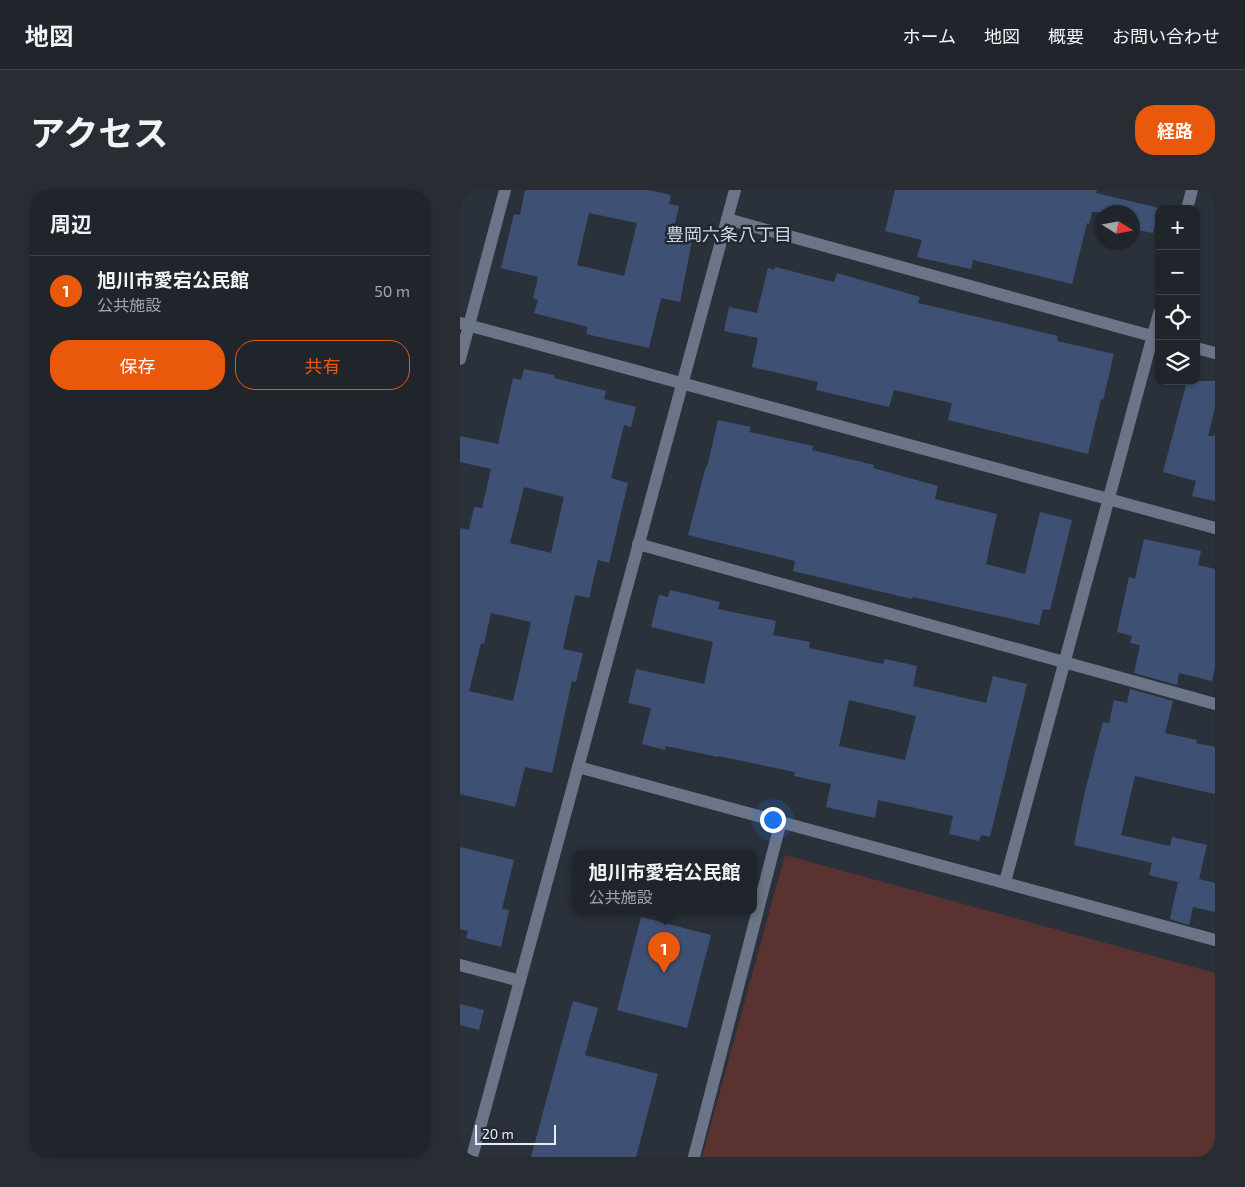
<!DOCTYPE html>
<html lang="ja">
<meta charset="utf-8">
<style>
:root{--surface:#20252c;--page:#282d34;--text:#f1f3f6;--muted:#a2a5a9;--line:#3d4248;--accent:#ea580c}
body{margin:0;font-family:"Exo 2","Noto Sans JP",sans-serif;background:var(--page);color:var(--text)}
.controls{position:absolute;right:15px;top:15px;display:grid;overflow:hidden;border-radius:10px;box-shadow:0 1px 4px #0004}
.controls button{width:45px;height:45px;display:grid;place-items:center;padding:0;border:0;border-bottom:1px solid var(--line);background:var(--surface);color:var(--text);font:25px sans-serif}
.compass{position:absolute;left:635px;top:15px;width:45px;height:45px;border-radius:50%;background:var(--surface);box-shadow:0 1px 4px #0004;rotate:101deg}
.scale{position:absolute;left:15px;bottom:12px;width:81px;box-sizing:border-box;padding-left:5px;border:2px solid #e9edf3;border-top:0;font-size:14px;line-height:18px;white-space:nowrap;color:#e9edf3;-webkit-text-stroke:4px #222731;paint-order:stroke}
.you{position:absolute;left:312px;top:629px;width:18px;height:18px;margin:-12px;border:4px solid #fff;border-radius:50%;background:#1a73e8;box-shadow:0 0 0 8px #1a73e833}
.badge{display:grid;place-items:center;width:32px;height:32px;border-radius:50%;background:var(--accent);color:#fff;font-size:16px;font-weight:700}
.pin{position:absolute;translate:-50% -41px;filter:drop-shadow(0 1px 2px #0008)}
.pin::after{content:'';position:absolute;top:26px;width:18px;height:15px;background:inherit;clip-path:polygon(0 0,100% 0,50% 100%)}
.popup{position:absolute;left:112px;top:660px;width:185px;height:65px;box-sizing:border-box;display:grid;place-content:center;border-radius:10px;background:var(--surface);filter:drop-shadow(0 1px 4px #0005);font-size:16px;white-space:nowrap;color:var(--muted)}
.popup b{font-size:19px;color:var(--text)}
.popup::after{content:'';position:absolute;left:50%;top:100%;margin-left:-10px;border:10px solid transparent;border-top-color:var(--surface)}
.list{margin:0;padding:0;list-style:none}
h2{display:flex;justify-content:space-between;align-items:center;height:65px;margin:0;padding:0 20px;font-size:21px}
h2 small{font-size:16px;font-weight:400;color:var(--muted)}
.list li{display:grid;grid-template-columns:32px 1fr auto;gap:15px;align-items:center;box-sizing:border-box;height:70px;padding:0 20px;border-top:1px solid var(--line)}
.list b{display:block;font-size:19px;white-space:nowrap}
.list p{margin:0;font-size:16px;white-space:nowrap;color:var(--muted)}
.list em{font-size:16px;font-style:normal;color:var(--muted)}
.actions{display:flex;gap:10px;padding:15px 20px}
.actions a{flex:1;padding:11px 0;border:1px solid var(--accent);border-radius:20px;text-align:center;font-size:18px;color:var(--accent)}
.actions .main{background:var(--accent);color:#fff}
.icon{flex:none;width:28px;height:28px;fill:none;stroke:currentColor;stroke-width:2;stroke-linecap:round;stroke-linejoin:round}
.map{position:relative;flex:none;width:755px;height:967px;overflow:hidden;border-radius:20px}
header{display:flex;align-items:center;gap:30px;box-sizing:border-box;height:70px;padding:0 25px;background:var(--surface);border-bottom:1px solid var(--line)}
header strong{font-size:24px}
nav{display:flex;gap:28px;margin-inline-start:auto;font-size:18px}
.intro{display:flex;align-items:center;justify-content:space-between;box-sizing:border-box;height:120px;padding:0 30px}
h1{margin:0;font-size:35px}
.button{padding:12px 22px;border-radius:20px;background:var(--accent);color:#fff;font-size:18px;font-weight:700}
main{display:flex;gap:30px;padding:0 30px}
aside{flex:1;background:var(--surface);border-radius:20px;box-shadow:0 1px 4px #0004}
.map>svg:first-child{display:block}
.green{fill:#5a3330}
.building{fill:#3e5175;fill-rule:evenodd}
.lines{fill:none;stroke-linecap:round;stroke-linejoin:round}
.minor{stroke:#6c7587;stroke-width:12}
.labels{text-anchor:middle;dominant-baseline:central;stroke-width:5;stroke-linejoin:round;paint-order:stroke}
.neighbourhood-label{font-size:18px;fill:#ced5e2;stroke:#222731}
</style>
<header>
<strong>地図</strong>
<nav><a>ホーム</a><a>地図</a><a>概要</a><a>お問い合わせ</a></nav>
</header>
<div class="intro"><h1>アクセス</h1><a class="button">経路</a></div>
<main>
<aside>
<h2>周辺<small></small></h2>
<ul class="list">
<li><span class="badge">1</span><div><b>旭川市愛宕公民館</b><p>公共施設</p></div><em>50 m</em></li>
</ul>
<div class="actions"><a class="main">保存</a><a>共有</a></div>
</aside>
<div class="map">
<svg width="755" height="967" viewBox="0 0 755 967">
<rect width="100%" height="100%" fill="#2b313b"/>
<polygon class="green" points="325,665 755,783 755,967 242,967"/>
<g class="building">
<path d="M65 0H188L211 5 209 14 219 16 212 46 232 51 220 112 201 108 189 158 126 144 128 137 74 123 78 110 73 108 78 87 41 78 54 24 60 25ZM129 23 177 33 164 86 117 75Z"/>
<polygon points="435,0 637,0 636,3 699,18 693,43 672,39 672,22 632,22 629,34 627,33 612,94 513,70 511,79 457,67 462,50 425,41"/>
<polygon points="315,77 374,92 377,83 460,107 458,113 598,146 597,151 654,164 643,210 641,209 628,264 488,230 492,213 434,200 429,217 356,200 358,192 292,177 298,148 264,141 269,117 297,123 308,78 314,80"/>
<path d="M64 179 94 185V188L146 201 144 209 176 217 171 237 164 235 151 288 168 293 149 373 138 370 129 408 115 405 103 459 123 463 116 492 112 491 92 583 65 577 55 617 0 604V338L9 340 14 317 22 318 31 279 0 272V246L38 254 53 188 61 190ZM64 297 104 307 91 363 50 353ZM31 423 71 432 53 511 9 501 21 453 24 454Z"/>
<polygon points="727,191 755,191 755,217 748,246 755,246 755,311 732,306 736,291 703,282"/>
<polygon points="258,230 291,237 289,242 353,256 352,260 414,275 413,278 478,296 475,309 537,324 526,374 565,384 580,322 612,330 590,420 583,419 579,435 453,407 452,409 333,381 335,371 228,345 246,276 247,277"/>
<polygon points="684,349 741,361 738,375 755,379 755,478 752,491 719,483 717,495 674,483 680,455 670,453 672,446 657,442 669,387 675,389"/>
<path d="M210 400 260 412 258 419 316 431 313 445 350 452 349 458 423 474 425 469 457 476 453 496 526 513 533 486 567 494 530 647 521 645 519 651 489 644 493 626 418 610 415 628 366 617 371 594 334 586 335 582 258 566V567L206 556 205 560 182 554 191 518 168 513 176 479 244 494 253 452 191 437 199 405 208 407ZM389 510 456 526 445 570 379 556Z"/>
<polygon points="670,499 713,511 705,543 737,550 736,553 755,557 755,604 675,586 661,645 710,656 712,647 747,655 739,689 755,693 755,722 733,717 729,735 710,729 718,692 689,685 692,673 614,655 625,601 643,532 649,533 654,510 667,513"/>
<polygon points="0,657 54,670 42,719 49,720 41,757 6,748 8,741 0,739"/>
<polygon points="181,727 251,745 227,838 157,820"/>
<polygon points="113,811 138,818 125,865 198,884 176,967 71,967"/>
<polygon points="0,814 24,820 19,840 0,835"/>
</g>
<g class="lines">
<g class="minor">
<polyline points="727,19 732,0"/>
<polyline points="267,29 699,148"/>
<polyline points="0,133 755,338"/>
<polyline points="736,158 755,163"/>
<polyline points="0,169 45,0"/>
<polyline points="178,354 755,514"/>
<polyline points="118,577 755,750"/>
<polyline points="545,692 699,123"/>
<polyline points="0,775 60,791"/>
<polyline points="12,967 275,0"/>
<polyline points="234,967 321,631"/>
</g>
</g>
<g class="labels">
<g class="neighbourhood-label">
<text x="269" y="44">豊岡六条八丁目</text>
</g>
</g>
</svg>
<div class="controls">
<button>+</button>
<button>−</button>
<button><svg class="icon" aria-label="locate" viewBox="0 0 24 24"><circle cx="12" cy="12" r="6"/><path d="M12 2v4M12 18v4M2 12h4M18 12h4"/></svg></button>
<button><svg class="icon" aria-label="layers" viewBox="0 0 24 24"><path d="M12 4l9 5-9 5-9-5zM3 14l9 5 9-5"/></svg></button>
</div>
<svg class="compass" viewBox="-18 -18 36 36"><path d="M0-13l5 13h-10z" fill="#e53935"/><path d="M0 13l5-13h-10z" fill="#a2a5a9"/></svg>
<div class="scale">20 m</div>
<div class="you"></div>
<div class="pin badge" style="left:204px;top:783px">1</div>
<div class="popup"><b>旭川市愛宕公民館</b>公共施設</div>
</div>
</main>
